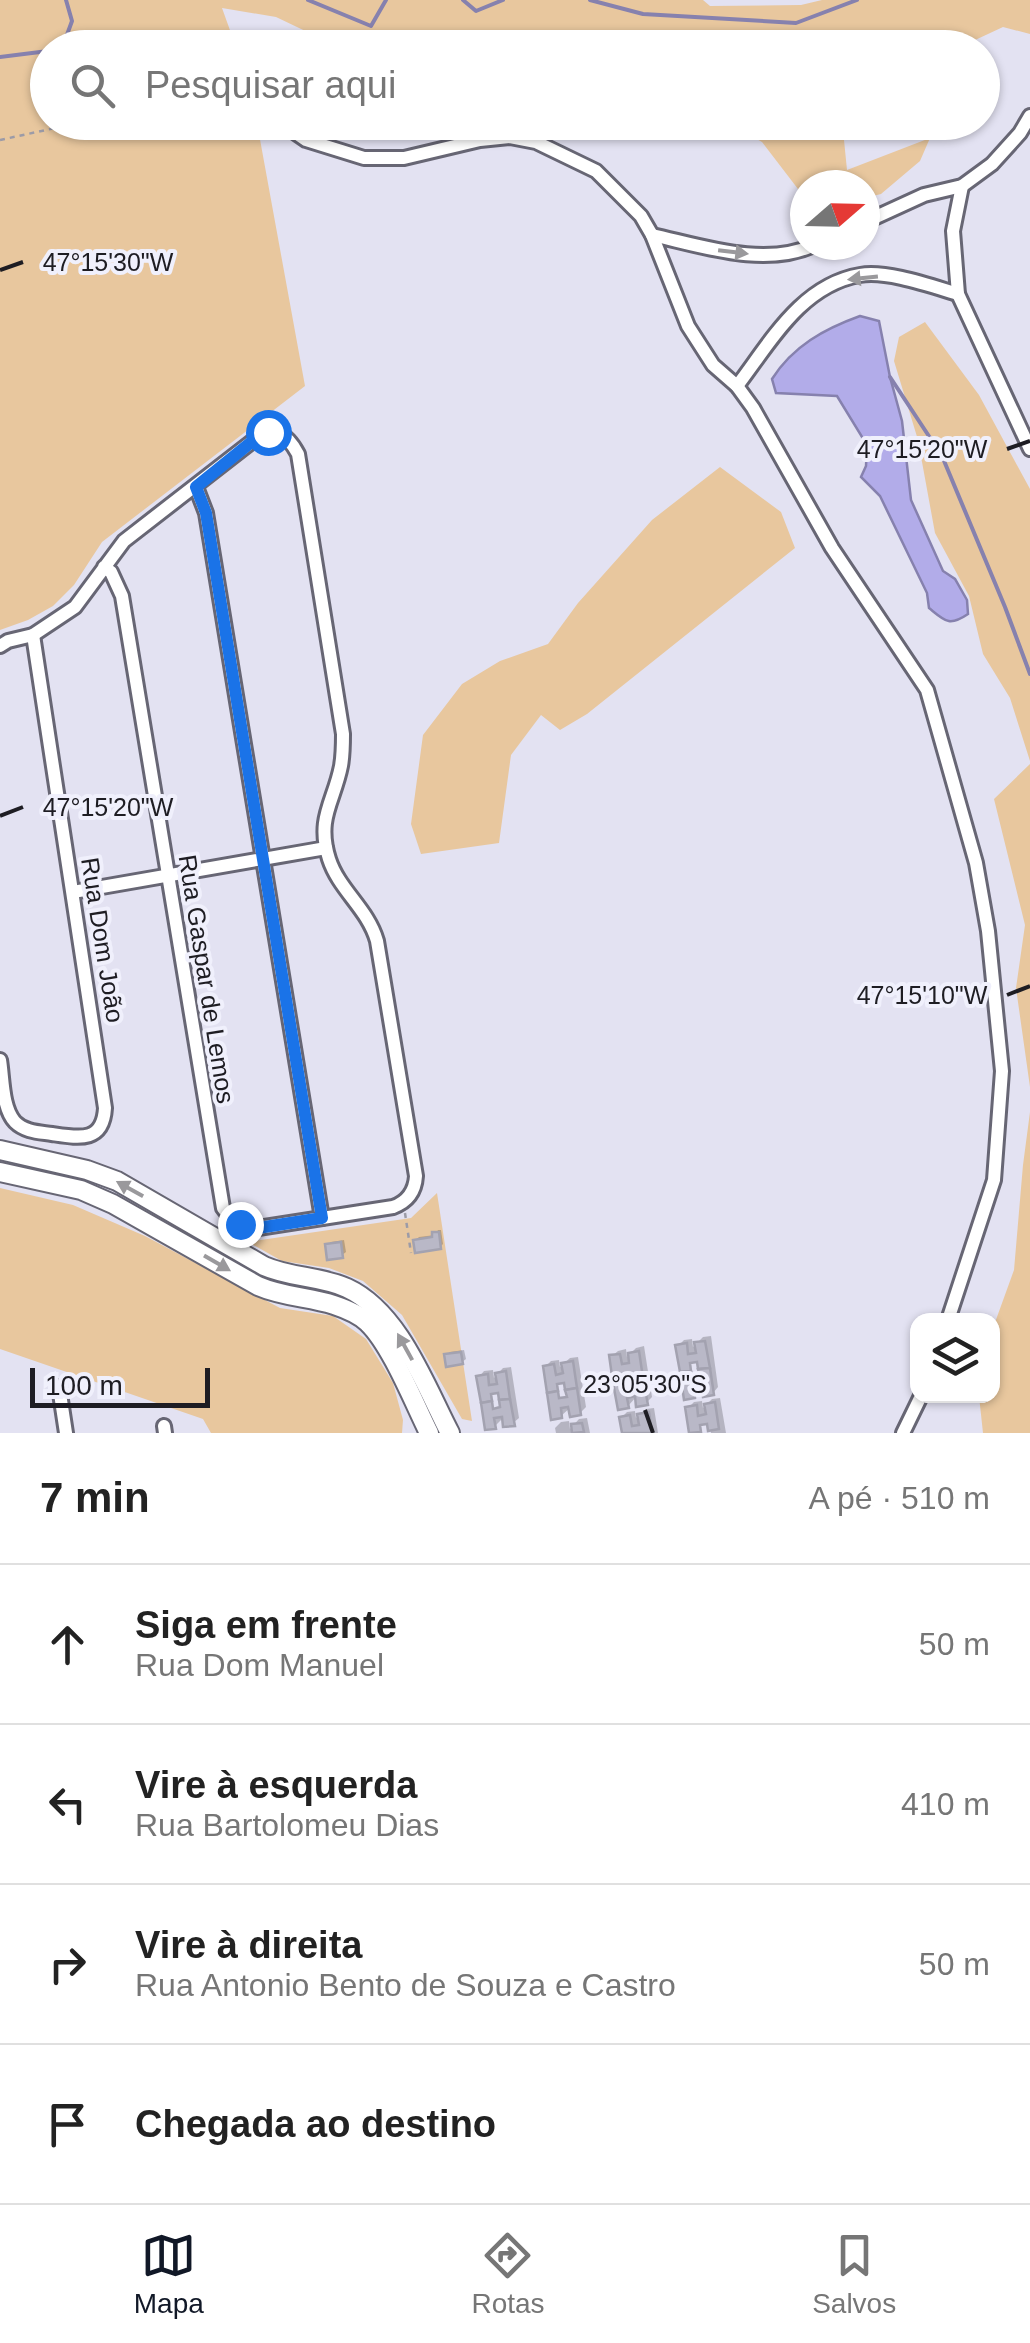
<!DOCTYPE html>
<html lang="pt">
<meta charset="utf-8">
<style>
:root{--surface:#fff;--page:#f2f2f2;--text:#222;--muted:#767676;--line:#e0e0e0;--accent:#111827}
body{margin:0;font-family:Arial,sans-serif;background:var(--page);color:var(--text)}
.controls{position:absolute;right:30px;bottom:30px;display:grid;overflow:hidden;border-radius:20px;box-shadow:0 2px 8px #0004}
.controls button{width:90px;height:90px;display:grid;place-items:center;padding:0;border:0;border-bottom:2px solid var(--line);background:var(--surface);color:var(--text);font:50px sans-serif}
.compass{position:absolute;left:790px;top:170px;width:90px;height:90px;border-radius:50%;background:var(--surface);box-shadow:0 2px 8px #0004;rotate:70deg}
.scale{position:absolute;left:30px;bottom:25px;width:180px;box-sizing:border-box;padding-left:10px;border:5px solid #1e1d23;border-top:0;font-size:28px;line-height:35px;white-space:nowrap;color:#1e1d23;-webkit-text-stroke:8px #f0f0fc;paint-order:stroke}
.stop{position:absolute;width:30px;height:30px;margin:-22px;border:8px solid #1a73e8;border-radius:50%;background:#fff}
.stop.end{background:#1a73e8;border-color:#fff;box-shadow:0 2px 10px #0008}
.list{margin:0;padding:0;list-style:none}
h2{display:flex;justify-content:space-between;align-items:center;height:130px;margin:0;padding:0 40px;font-size:42px}
h2 small{font-size:32px;font-weight:400;color:var(--muted)}
.list li{display:grid;grid-template-columns:65px 1fr auto;gap:30px;align-items:center;box-sizing:border-box;height:160px;padding:0 40px;border-top:2px solid var(--line)}
.list b{display:block;font-size:38px;white-space:nowrap}
.list p{margin:0;font-size:32px;white-space:nowrap;color:var(--muted)}
.list em{font-size:32px;font-style:normal;color:var(--muted)}
.icon{flex:none;width:55px;height:55px;fill:none;stroke:currentColor;stroke-width:2;stroke-linecap:round;stroke-linejoin:round}
.map{position:relative;flex:none;width:1030px;height:1433px;overflow:hidden}
.search{position:absolute;background:var(--surface);box-shadow:0 2px 8px #0004;left:30px;right:30px;top:30px;height:110px;display:flex;align-items:center;gap:25px;box-sizing:border-box;padding:0 35px;border-radius:55px;color:var(--muted);font-size:38px}
.sheet{height:770px;background:var(--surface)}
nav{display:flex;justify-content:space-around;align-items:center;box-sizing:border-box;height:140px;border-top:2px solid var(--line);background:var(--surface);font-size:28px;color:var(--muted)}
nav a{display:grid;justify-items:center;gap:5px}
nav .on{color:var(--accent)}
.map>svg:first-child{display:block}
.green{fill:#e8c79e}
.water{fill:#b2ace9;stroke:#8681ae;stroke-width:2.5}
.shadow{fill:#0003;fill-rule:evenodd}
.lines{fill:none;stroke-linecap:round;stroke-linejoin:round}
.stream{stroke:#8681ae;stroke-width:4}
.building{fill:#b9b8c7;stroke:#a3a2b0;stroke-width:2.5}
.minor-casing{stroke:#676674;stroke-width:18}
.secondary-casing{stroke:#676674;stroke-width:22}
.path{stroke:#9c9ba7;stroke-width:2.5;stroke-dasharray:5 5;stroke-linecap:butt}
.minor{stroke:#fff;stroke-width:12}
.secondary{stroke:#fff;stroke-width:18}
.oneway{fill:#9a999c}
.route{stroke:#1a73e8;stroke-width:12}
.ticks{fill:none;stroke:#1e1d23;stroke-width:4}
.labels{text-anchor:middle;dominant-baseline:central;stroke-width:8;stroke-linejoin:round;paint-order:stroke}
.street-label{font-size:25px;fill:#1e1d23;stroke:#f0f0fc}
.ticks-label{font-size:25px;text-anchor:middle;fill:#1e1d23;stroke:#f0f0fc;stroke-width:8;stroke-linejoin:round;paint-order:stroke}
</style>
<div class="map">
<svg width="1030" height="1433" viewBox="0 0 1030 1433">
<rect width="100%" height="100%" fill="#e3e2f2"/>
<g class="green">
<polygon points="0,0 703,0 710,6 801,5 822,0 1030,0 1030,34 1003,27 958,48 341,48 276,17 222,8 236,47 48,48 48,122 257,123 305,386 102,542 74,585 53,606 28,620 0,630"/>
<polygon points="728,123 814,123 844,140 847,170 930,138 920,161 881,194 865,198 865,185 805,185 805,212 802,212 798,189 762,142"/>
<polygon points="925,322 979,395 1030,489 1030,761 1010,698 983,654 969,596 935,533 918,440 894,361 899,337"/>
<polygon points="720,467 781,512 795,548 587,714 560,730 541,715 511,755 499,843 421,854 411,824 423,735 462,684 500,661 548,644 578,603 652,520"/>
<polygon points="1030,764 1030,1087 1016,988 1025,925 994,799"/>
<polygon points="1030,1112 1030,1433 983,1433 979,1396 992,1396 993,1328 1014,1270 1023,1165"/>
<polygon points="0,1188 73,1205 145,1236 280,1308 333,1316 366,1339 393,1383 403,1420 402,1433 211,1433 203,1419 0,1349"/>
<polygon points="437,1193 472,1421 462,1419 402,1315 363,1281 329,1268 282,1261 248,1242 411,1218"/>
</g>
<path class="water" d="M860 316 879 321 890 377 902 421 911 500 943 571 955 579 967 600 968 614C949 627 945 621 929 608L927 593 880 496 861 477 866 466 867 445 837 396 776 393 772 379C793 346 824 329 860 316Z"/>
<g class="shadow">
<polygon points="438,1230 441,1230 443,1244 440,1247 416,1240 419,1237 435,1235"/>
<polygon points="344,1240 346,1252 342,1255 328,1245 331,1242"/>
<path d="M711 1336 718 1387 713 1393 704 1386 694 1396 678 1346 684 1340 692 1339 693 1347 703 1337ZM700 1360 702 1379 690 1381 687 1361Z"/>
<path d="M644 1346 652 1397 646 1403 637 1396 628 1406 612 1356 618 1351 626 1349 627 1357 636 1348ZM633 1370 636 1389 624 1391 621 1372Z"/>
<polygon points="464,1350 466,1359 462,1362 446,1355 450,1352"/>
<path d="M578 1357 586 1407 580 1413 571 1407 561 1416 545 1367 551 1361 559 1360 560 1367 570 1358ZM566 1380 569 1399 557 1401 554 1382Z"/>
<path d="M511 1367 519 1418 513 1423 504 1417 495 1426 479 1377 484 1371 493 1370 494 1378 503 1368ZM500 1390 503 1410 491 1411 488 1392Z"/>
<polygon points="720,1398 726,1433 711,1433 709,1421 697,1423 698,1433 692,1433 688,1408 694,1402 702,1401 703,1408 712,1399"/>
<polygon points="654,1408 658,1433 624,1433 621,1418 627,1412 635,1411 636,1418 646,1409"/>
<polygon points="587,1418 590,1433 556,1433 555,1428 561,1422 569,1421 570,1429 579,1419"/>
</g>
<g class="lines">
<g class="stream">
<polyline points="308,0 371,26 386,0"/>
<polyline points="463,0 476,11 503,0"/>
<polyline points="590,0 643,14 796,23 857,0"/>
<polyline points="55,48 64,43 72,21 66,0"/>
<polyline points="0,57 48,51"/>
<polyline points="890,377 942,456 1005,607 1030,674"/>
</g>
</g>
<g class="building">
<polygon points="432,1232 439,1232 441,1249 415,1253 413,1240 432,1237"/>
<polygon points="341,1242 343,1258 327,1260 325,1244"/>
<polygon points="705,1341 710,1368 698,1369 697,1362 690,1363 691,1371 680,1372 675,1345 687,1343 688,1354 696,1353 694,1342"/>
<polygon points="639,1351 643,1378 632,1380 631,1373 623,1374 625,1381 613,1383 609,1355 620,1354 622,1364 629,1363 628,1353"/>
<polygon points="461,1352 463,1364 446,1367 444,1354"/>
<polygon points="573,1361 577,1388 565,1390 564,1383 557,1384 558,1391 547,1393 543,1366 554,1364 556,1375 563,1373 561,1363"/>
<polygon points="710,1368 714,1395 703,1397 701,1386 694,1387 695,1398 684,1400 680,1372 691,1371 692,1378 700,1377 698,1369"/>
<polygon points="506,1371 510,1399 499,1400 498,1393 491,1394 492,1401 481,1403 476,1376 488,1374 489,1385 497,1384 495,1373"/>
<polygon points="643,1378 648,1405 636,1407 635,1396 627,1398 629,1408 618,1410 613,1383 625,1381 626,1388 633,1387 632,1380"/>
<polygon points="577,1388 581,1415 570,1417 568,1407 561,1408 562,1418 551,1420 547,1393 558,1391 559,1398 567,1397 565,1390"/>
<polygon points="510,1399 515,1426 503,1427 502,1417 494,1418 496,1429 485,1430 481,1403 492,1401 493,1409 500,1407 499,1400"/>
<polygon points="715,1402 719,1429 708,1431 707,1424 700,1425 701,1432 689,1433 685,1407 697,1405 698,1416 706,1414 704,1404"/>
<polygon points="649,1412 652,1433 622,1433 619,1417 630,1415 632,1426 639,1425 637,1414"/>
<polygon points="582,1423 584,1432 572,1433 571,1424"/>
</g>
<g class="lines">
<g class="minor-casing">
<g id="minor">
<polyline points="280,122 306,140 364,158 404,158 480,140 510,137 536,142 596,171 641,216 652,235 688,326 713,365 737,386 753,408 832,548 927,690 976,863 988,931 1002,1071 994,1180 948,1320"/>
<polyline points="962,186 953,231 958,294 1030,449"/>
<polyline points="865,222 924,195 962,186 992,164 1020,133 1030,116"/>
<path d="M652 235C702 246 765 268 814 245"/>
<path d="M737 386C770 343 801 285 860 275 886 270 931 286 958 294"/>
<polyline points="196,487 206,513 322,1218"/>
<path d="M0 646 8 641 33 635 75 607 124 541 254 440C277 428 286 432 298 454L343 734C343 745 343 755 341 766 334 802 316 818 329 859 339 890 368 909 377 941L416 1176C415 1192 407 1202 393 1207L258 1228C243 1228 232 1221 223 1208L122 596 111 572 104 567"/>
<polyline points="73,892 326,848"/>
<path d="M0 1060C3 1078 2 1108 15 1122 25 1132 39 1132 52 1134 79 1138 103 1143 105 1108L33 635"/>
<polyline points="59,1387 66,1433"/>
<polyline points="164,1426 165,1433"/>
<polyline points="903,1433 921,1396"/>
</g>
</g>
<g class="secondary-casing">
<g id="secondary">
<path d="M0 1150 87 1170 117 1181 264 1266C291 1278 321 1276 347 1288 399 1312 425 1385 450 1433"/>
<path d="M0 1172 81 1190 113 1204 258 1286C283 1297 309 1297 334 1305 346 1309 359 1314 368 1323 391 1345 414 1403 429 1433"/>
</g>
</g>
<g class="path">
<polyline points="0,140 83,122"/>
<polyline points="405,1213 411,1253"/>
</g>
<use href="#minor" class="minor"/>
<use href="#secondary" class="secondary"/>
</g>
<defs><path id="oneway-solid" d="M-6-.8H1V-3.2L6.5 0L1 3.2V.8H-6Z" transform="scale(2.5)"/></defs>
<g class="oneway">
<use href="#oneway-solid" transform="translate(733 252) rotate(7)"/>
<use href="#oneway-solid" transform="translate(863 278) rotate(174)"/>
<use href="#oneway-solid" transform="translate(130 1189) rotate(-151)"/>
<use href="#oneway-solid" transform="translate(217 1263) rotate(30)"/>
<use href="#oneway-solid" transform="translate(405 1347) rotate(-119)"/>
</g>
<g class="lines">
<polyline class="route" points="240,1224 258,1228 322,1218 206,513 196,487 254,440 268,432"/>
</g>
<path class="ticks" d="M0 270 23 262M1007 449 1030 441M0 816 23 807M1007 995 1030 986M645 1410 653 1433"/>
<g class="labels">
<g class="street-label">
<text transform="translate(103 940) rotate(81)">Rua Dom João</text>
<text transform="translate(207 979) rotate(81)">Rua Gaspar de Lemos</text>
</g>
</g>
<g class="ticks-label">
<text x="108" y="271">47°15'30"W</text>
<text x="922" y="458">47°15'20"W</text>
<text x="108" y="816">47°15'20"W</text>
<text x="922" y="1004">47°15'10"W</text>
<text x="645" y="1393">23°05'30"S</text>
</g>
</svg>
<div class="controls">
<button><svg class="icon" aria-label="layers" viewBox="0 0 24 24"><path d="M12 4l9 5-9 5-9-5zM3 14l9 5 9-5"/></svg></button>
</div>
<svg class="compass" viewBox="-18 -18 36 36"><path d="M0-13l5 13h-10z" fill="#e53935"/><path d="M0 13l5-13h-10z" fill="#767676"/></svg>
<div class="scale">100 m</div>
<div class="stop" style="left:268px;top:432px"></div>
<div class="stop end" style="left:240px;top:1224px"></div>
<div class="search"><svg class="icon" aria-label="search" viewBox="0 0 24 24"><circle cx="10" cy="10" r="6"/><path d="M15 15l6 6"/></svg>Pesquisar aqui</div>
</div>
<section class="sheet">
<h2>7 min<small>A pé · 510 m</small></h2>
<ul class="list">
<li><svg class="icon" aria-label="ahead" viewBox="0 0 24 24"><path d="M12 20V5M6 11l6-6 6 6"/></svg><div><b>Siga em frente</b><p>Rua Dom Manuel</p></div><em>50 m</em></li>
<li><svg class="icon" aria-label="left" viewBox="0 0 24 24"><path d="M17 20v-9H6M10 6l-5 5 5 5"/></svg><div><b>Vire à esquerda</b><p>Rua Bartolomeu Dias</p></div><em>410 m</em></li>
<li><svg class="icon" aria-label="right" viewBox="0 0 24 24"><path d="M7 20v-9h11M14 6l5 5-5 5"/></svg><div><b>Vire à direita</b><p>Rua Antonio Bento de Souza e Castro</p></div><em>50 m</em></li>
<li><svg class="icon" aria-label="arrive" viewBox="0 0 24 24"><path d="M6 21V4h12l-3 4 3 4H6"/></svg><div><b>Chegada ao destino</b></div></li>
</ul>
</section>
<nav>
<a class="on"><svg class="icon" aria-label="map" viewBox="0 0 24 24"><path d="M3 6l6-2 6 2 6-2v14l-6 2-6-2-6 2zM9 4v14M15 6v14"/></svg>Mapa</a>
<a><svg class="icon" aria-label="directions" viewBox="0 0 24 24"><path d="M12 3l9 9-9 9-9-9zM9 14v-3h6M13 9l2 2-2 2"/></svg>Rotas</a>
<a><svg class="icon" aria-label="saved" viewBox="0 0 24 24"><path d="M7 4h10v16l-5-4-5 4z"/></svg>Salvos</a>
</nav>
